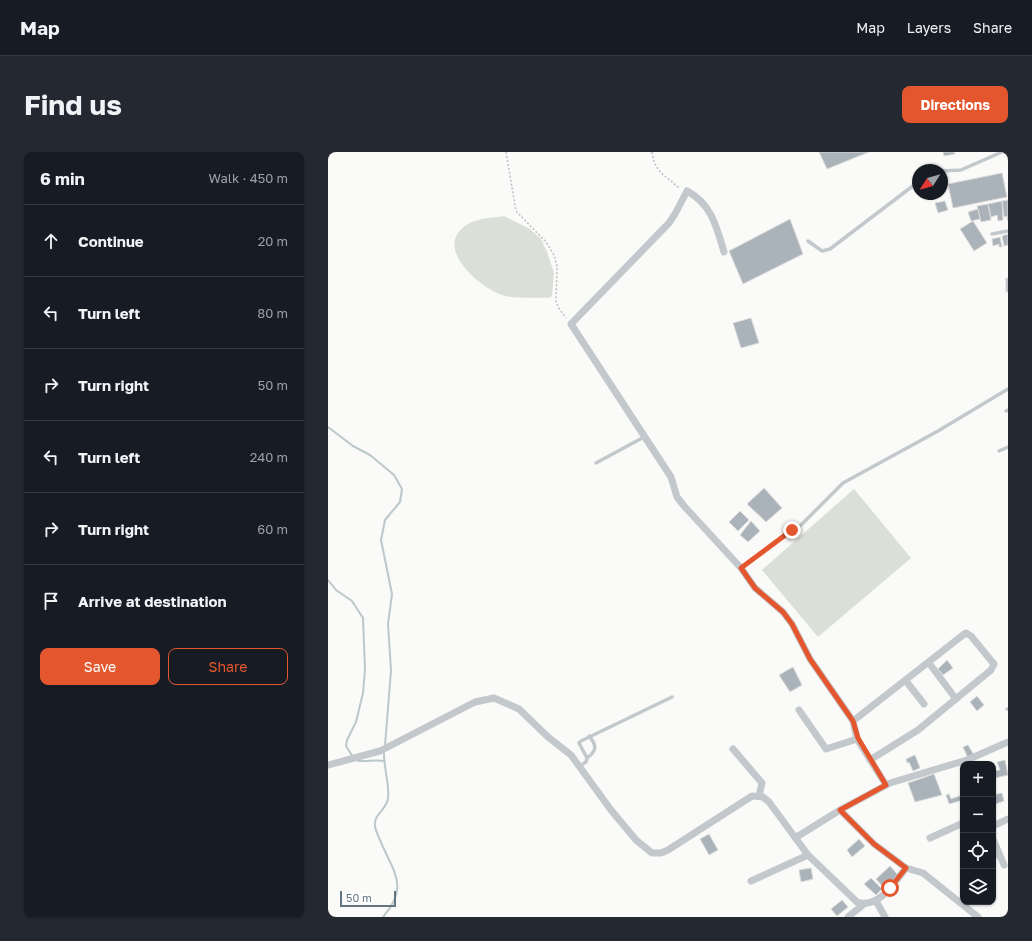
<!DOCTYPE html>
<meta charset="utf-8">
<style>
:root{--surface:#171b24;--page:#242831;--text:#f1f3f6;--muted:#9ea1a6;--line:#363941;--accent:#e4572e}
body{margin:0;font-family:"Golos Text",sans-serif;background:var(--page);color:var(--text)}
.controls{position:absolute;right:12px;bottom:12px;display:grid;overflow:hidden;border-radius:8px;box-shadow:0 1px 3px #0004}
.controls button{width:36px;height:36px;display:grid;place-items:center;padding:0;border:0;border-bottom:1px solid var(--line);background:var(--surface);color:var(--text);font:20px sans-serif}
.compass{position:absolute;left:584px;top:12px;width:36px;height:36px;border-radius:50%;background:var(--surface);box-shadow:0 1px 3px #0004;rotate:233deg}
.scale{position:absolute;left:12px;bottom:10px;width:56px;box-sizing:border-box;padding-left:4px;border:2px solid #657683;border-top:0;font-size:11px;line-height:14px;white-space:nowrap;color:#657683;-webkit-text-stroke:3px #fff;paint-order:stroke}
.stop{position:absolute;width:12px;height:12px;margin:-9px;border:3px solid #e4572e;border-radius:50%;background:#fff}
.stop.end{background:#e4572e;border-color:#fff;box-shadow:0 1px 4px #0008}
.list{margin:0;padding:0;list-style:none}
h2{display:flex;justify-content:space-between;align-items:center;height:52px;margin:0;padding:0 16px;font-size:17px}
h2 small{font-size:13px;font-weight:400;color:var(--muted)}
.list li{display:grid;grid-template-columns:26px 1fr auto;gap:12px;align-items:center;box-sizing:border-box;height:72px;padding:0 16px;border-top:1px solid var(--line)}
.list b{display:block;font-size:15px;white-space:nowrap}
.list em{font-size:13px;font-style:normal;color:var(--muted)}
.actions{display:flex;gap:8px;padding:12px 16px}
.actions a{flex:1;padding:9px 0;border:1px solid var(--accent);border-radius:8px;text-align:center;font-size:14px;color:var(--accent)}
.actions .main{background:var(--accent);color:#fff}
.icon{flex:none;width:22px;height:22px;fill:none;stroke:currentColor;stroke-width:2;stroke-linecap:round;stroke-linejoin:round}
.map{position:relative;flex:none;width:680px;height:765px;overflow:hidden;border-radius:8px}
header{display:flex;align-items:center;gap:24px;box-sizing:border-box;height:56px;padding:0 20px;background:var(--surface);border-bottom:1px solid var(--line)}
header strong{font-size:19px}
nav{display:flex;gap:22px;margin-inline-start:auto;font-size:14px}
.intro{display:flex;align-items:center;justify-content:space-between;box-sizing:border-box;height:96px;padding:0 24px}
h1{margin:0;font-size:28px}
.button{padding:10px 18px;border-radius:8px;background:var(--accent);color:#fff;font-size:14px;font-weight:700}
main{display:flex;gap:24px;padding:0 24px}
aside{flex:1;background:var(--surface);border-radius:8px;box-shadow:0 1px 3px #0004}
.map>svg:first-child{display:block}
.green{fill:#dadfd7}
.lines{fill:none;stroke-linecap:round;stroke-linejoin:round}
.stream{stroke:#bbc7cb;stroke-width:2}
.building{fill:#aab3b9;stroke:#dcdcda}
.path{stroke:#bbbfc2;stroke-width:1.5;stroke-dasharray:2 2;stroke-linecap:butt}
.lane{stroke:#c3c8cc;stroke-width:3.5}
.street{stroke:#c3c8cc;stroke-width:7}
.route{stroke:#e4572e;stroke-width:5}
</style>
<header>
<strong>Map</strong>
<nav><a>Map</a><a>Layers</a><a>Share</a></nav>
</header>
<div class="intro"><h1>Find us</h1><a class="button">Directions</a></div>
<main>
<aside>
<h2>6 min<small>Walk · 450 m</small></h2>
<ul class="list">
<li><svg class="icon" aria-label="ahead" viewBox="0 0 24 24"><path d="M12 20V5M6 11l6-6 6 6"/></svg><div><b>Continue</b></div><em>20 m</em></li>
<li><svg class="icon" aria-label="left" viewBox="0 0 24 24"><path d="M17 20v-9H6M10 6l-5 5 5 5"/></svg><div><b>Turn left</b></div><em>80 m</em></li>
<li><svg class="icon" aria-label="right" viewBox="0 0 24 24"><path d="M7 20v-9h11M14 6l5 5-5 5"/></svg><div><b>Turn right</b></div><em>50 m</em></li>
<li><svg class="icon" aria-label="left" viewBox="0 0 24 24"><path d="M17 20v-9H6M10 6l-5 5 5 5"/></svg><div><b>Turn left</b></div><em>240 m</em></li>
<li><svg class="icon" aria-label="right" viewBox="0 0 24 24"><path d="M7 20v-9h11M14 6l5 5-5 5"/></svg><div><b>Turn right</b></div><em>60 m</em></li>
<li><svg class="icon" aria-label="arrive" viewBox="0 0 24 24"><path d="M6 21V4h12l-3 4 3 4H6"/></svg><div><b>Arrive at destination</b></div></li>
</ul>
<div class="actions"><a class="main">Save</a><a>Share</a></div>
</aside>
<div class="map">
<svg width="680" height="765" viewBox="0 0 680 765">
<rect width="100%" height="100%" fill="#fafaf8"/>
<g class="green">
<path d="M176 64 202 77 213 87 219 100 226 121 224 144 221 146C205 145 183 148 169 141 146 130 105 93 140 72 150 66 165 66 176 64Z"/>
<polygon points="526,337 583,406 490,485 434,418"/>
</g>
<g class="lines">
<g class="stream">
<polyline points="0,275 25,294 42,303 66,323 74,337 72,350 57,368 53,388 64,442 60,472 63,518 57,594"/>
<polyline points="0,428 8,438 24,449 35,466 37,517 35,541 28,570 19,588 18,594 25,605"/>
<path d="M28 608C34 611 47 607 56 609"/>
<path d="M55 765C82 734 65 720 52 688 50 683 47 678 47 673 46 662 58 658 60 647 62 633 55 614 56 598"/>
</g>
</g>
<g class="building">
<polygon points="491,0 541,0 499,17"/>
<polygon points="615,0 626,0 627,2 616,4"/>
<polygon points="674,21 679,45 625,56 620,32"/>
<polygon points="680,48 680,68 679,68 679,64 676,65 674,49"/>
<polygon points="617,49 620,58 610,61 607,51"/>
<polygon points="674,49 675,68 670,69 669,63 663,65 660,52"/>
<polygon points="660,52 663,68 653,70 649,54"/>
<polygon points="650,57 652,67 643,69 640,60"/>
<polygon points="462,67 475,102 415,132 401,99"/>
<polygon points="645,69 659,91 646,99 632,77"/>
<polygon points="680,82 680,93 676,94 674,84"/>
<polygon points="672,85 674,95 671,95 671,92 665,94 664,87"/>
<rect x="678" y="126" width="2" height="14"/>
<polygon points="423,166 431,191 413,196 405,171"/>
<polygon points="436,336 454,356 438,370 419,352"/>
<polygon points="412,359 421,368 410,379 401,370"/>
<polygon points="423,369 432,379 420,390 412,383"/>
<polygon points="619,508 625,516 615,523 610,517"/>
<polygon points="465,515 474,533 462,540 451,523"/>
<polygon points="649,544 656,553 649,559 642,550"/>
<polygon points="640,593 646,603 640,606 635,595"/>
<polygon points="587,603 592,616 585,619 581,610 579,611 578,607"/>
<polygon points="677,608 680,623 667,626 665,619 672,618 669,610"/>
<polygon points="606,622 614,643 587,650 580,631"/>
<polygon points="674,641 676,649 665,653 665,643"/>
<polygon points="621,642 623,647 634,643 635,648 621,652 618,643"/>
<polygon points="381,682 390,698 381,703 372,687"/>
<polygon points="531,687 537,694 524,705 519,698"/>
<polygon points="562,714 570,723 556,736 548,727"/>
<polygon points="483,716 485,727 473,730 471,718"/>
<polygon points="543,726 554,737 548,743 536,732"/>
<polygon points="514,748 520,755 509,764 503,757"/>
</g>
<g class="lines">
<g class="path">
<polyline points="178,0 188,59 218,90 226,103 229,114 228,150 230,155 238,166"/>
<path d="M324 0C327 22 338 23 352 37"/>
</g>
<g class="lane">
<polyline points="614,19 633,18 674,0"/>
<polyline points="664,82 680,79"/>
<polyline points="480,89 494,99 502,97 590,30"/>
<polyline points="678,259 680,258"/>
<polyline points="671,299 680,295"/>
<polyline points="268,311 316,285"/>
<polyline points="413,416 464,378 470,376 515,331 610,279 680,237"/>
<polyline points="679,557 680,557"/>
<path d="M259 606C269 599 269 593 261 584"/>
<polyline points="252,614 258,610 259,606 251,591 253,589 344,545"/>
<polyline points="665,705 672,704"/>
</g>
<g class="street">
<path d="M396 100C389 76 383 51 359 39L347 62 341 71 243 172 343 325 349 345 356 354 413 416 427 436 455 460 464 472 482 507 525 569 529 587 558 633"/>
<polyline points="601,511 628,547"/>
<polyline points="578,529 596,552"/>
<polyline points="471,558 498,597 529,587"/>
<polyline points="525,569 635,483 638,481 643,484 666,512 663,518 590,578 542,608"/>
<polyline points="405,597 434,631 431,644"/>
<path d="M0 613 52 599 147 550 166 546 191 557 220 585 243 603 283 658 308 688 324 701H333L340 698 424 644 435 645 441 650 480 703 529 750C551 757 566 731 578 716"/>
<polyline points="512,658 562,631 639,608 680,590"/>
<polyline points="665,674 680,667"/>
<polyline points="467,686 512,658 546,692 578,716 595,721 650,765"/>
<polyline points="602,686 635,671"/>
<polyline points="665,687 676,713"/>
<polyline points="423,729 480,703"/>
<polyline points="548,749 557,765"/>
<polyline points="520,765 536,752"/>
</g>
</g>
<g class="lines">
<polyline class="route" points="464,378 413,416 427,436 455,460 464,472 482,507 525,569 530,586 558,633 512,658 546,692 578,716 562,736"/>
</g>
</svg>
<div class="controls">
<button>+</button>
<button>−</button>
<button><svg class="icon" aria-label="locate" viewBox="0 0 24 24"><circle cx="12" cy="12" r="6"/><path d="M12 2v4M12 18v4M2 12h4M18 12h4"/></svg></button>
<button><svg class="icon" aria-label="layers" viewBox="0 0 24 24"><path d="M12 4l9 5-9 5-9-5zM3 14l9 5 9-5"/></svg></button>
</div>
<svg class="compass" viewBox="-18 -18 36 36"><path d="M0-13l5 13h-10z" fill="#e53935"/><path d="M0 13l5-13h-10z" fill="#9ea1a6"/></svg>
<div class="scale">50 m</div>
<div class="stop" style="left:562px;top:736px"></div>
<div class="stop end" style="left:464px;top:378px"></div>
</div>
</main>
